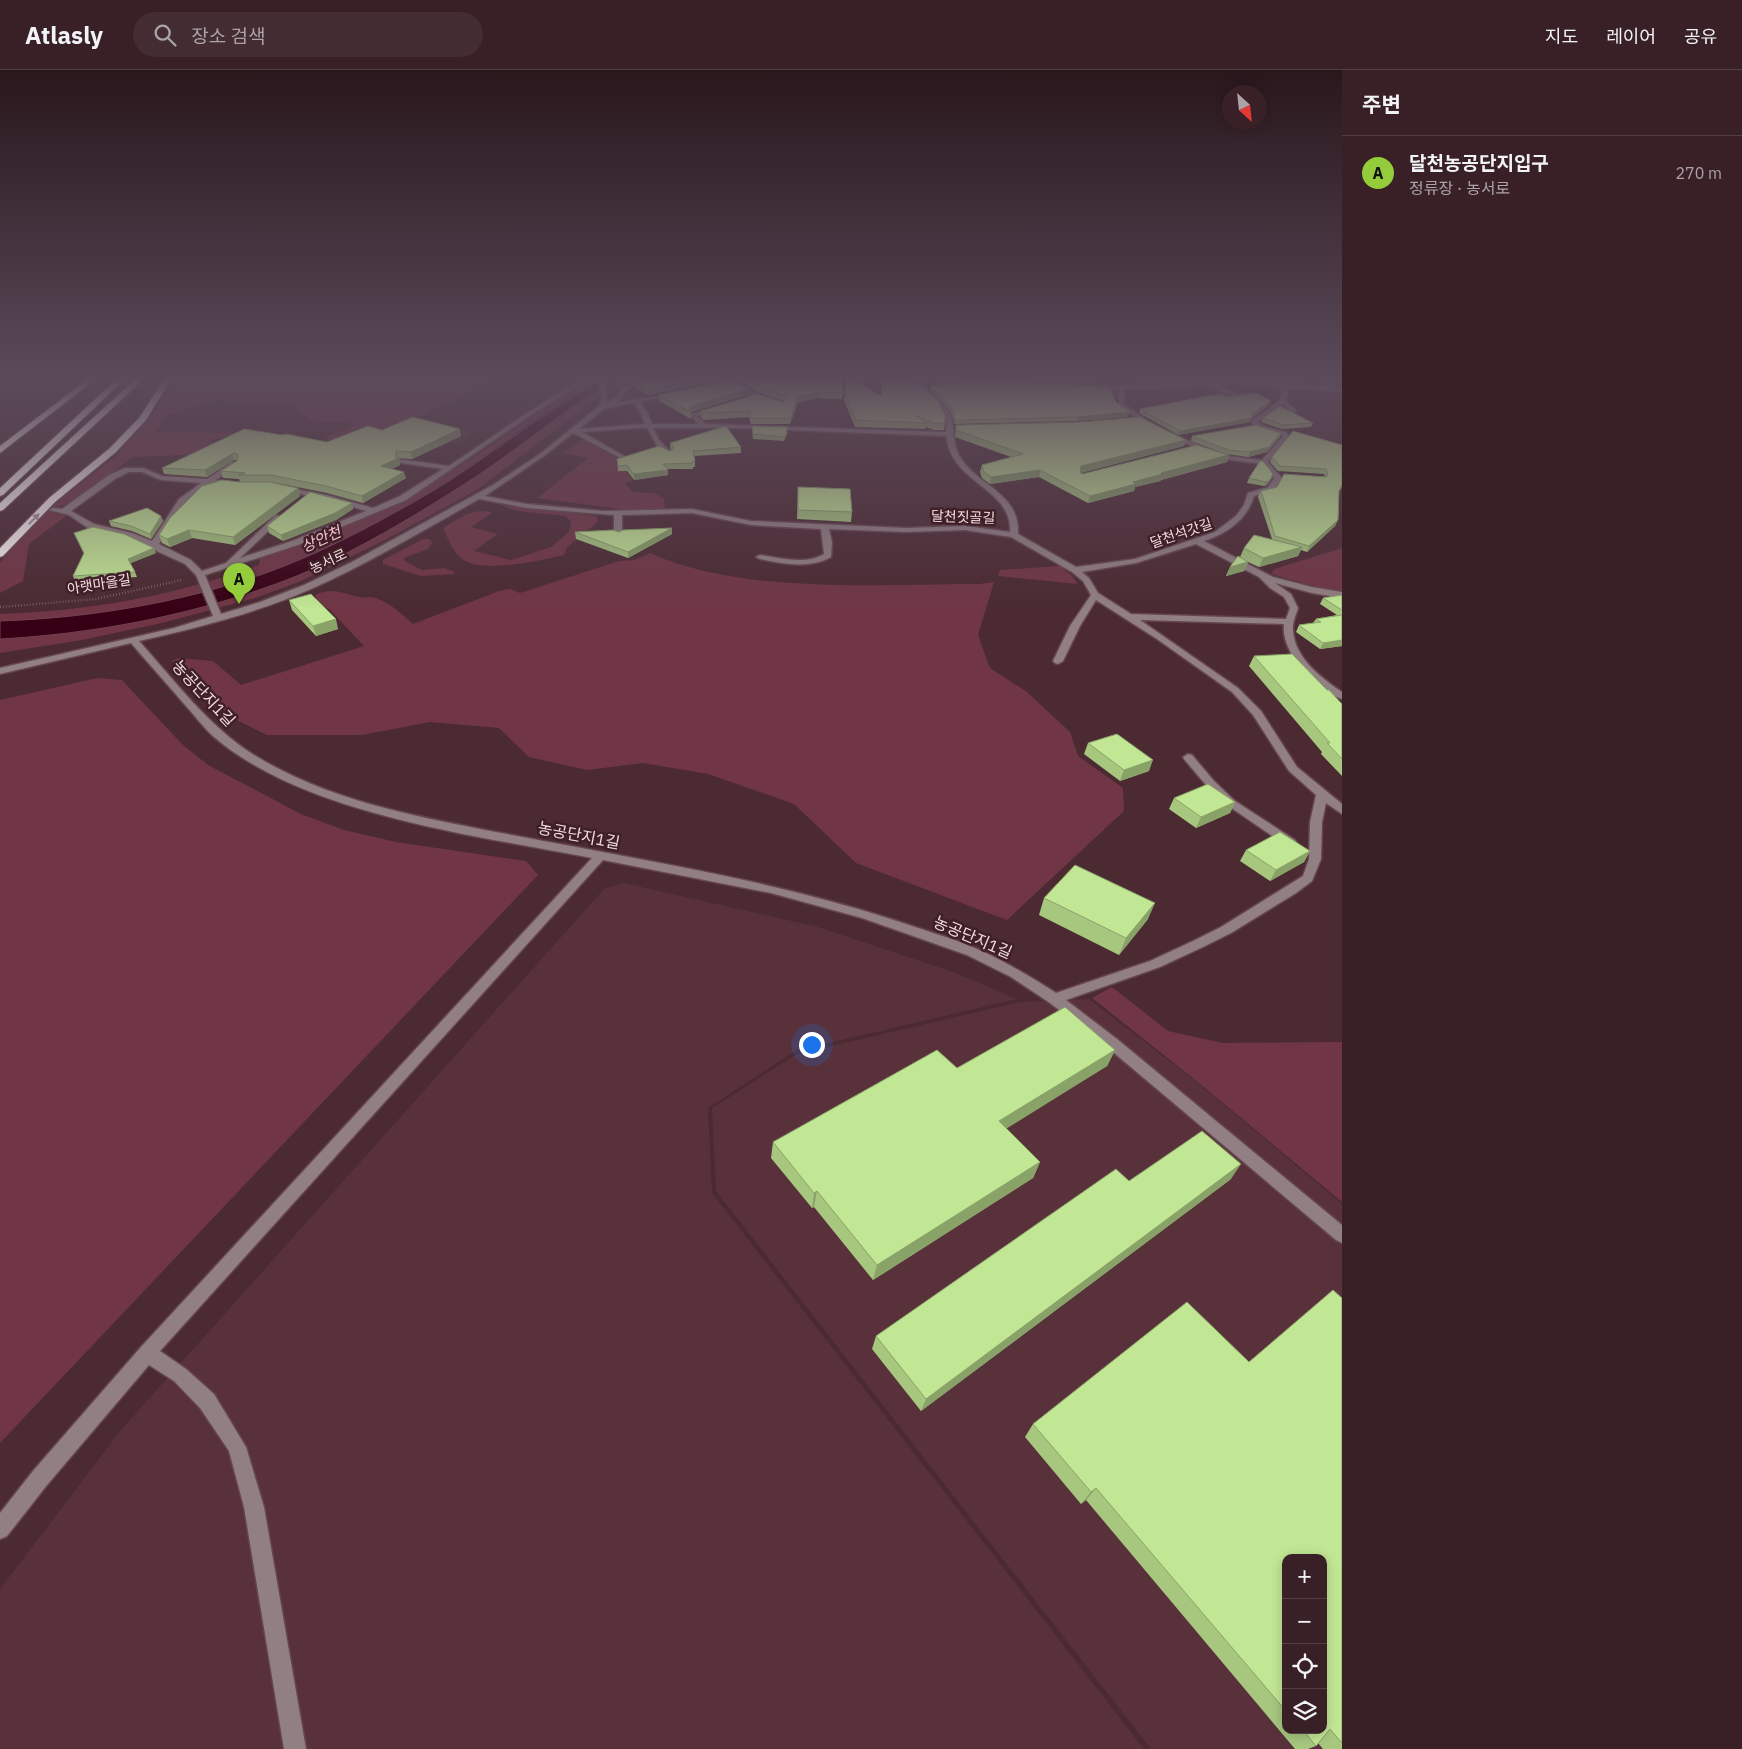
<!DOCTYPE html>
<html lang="ko">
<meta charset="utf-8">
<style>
:root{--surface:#382026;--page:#432d32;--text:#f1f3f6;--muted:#aba3a7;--line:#523e43;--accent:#95cc3b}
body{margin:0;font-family:"IBM Plex Sans","Noto Sans KR",sans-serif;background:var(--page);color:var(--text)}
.controls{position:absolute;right:15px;bottom:15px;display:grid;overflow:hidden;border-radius:10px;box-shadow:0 2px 12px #0003}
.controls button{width:45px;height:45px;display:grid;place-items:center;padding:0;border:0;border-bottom:1px solid var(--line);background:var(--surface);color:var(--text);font:25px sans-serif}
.compass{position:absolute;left:1222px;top:15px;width:45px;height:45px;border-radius:50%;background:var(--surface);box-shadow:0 2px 12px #0003;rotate:153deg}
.you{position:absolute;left:811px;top:974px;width:18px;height:18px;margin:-12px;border:4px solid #fff;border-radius:50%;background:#1a73e8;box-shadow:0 0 0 8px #1a73e833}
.badge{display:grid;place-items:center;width:32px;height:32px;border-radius:50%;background:var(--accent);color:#111;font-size:16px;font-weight:700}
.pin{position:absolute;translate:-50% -41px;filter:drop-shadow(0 1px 2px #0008)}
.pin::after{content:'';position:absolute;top:26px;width:18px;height:15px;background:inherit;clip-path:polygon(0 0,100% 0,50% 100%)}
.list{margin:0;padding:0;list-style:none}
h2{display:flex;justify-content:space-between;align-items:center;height:65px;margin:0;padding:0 20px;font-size:21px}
h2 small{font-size:16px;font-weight:400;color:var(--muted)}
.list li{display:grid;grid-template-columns:32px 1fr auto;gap:15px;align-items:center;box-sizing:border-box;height:75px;padding:0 20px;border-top:1px solid var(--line)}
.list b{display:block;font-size:19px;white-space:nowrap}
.list p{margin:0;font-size:16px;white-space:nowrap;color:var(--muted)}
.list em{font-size:16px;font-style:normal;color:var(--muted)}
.icon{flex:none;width:28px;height:28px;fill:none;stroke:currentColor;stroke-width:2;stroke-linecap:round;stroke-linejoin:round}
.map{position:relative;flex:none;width:1342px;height:1679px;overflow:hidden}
header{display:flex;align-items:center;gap:30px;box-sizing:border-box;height:70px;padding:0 25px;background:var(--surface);border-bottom:1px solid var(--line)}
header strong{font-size:24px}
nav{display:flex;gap:28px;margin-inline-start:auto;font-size:18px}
.search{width:350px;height:45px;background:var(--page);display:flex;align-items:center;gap:12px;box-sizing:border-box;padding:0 18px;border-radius:28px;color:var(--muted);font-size:19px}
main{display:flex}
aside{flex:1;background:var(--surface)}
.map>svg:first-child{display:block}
.built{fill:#59313b;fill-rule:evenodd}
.green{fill:#713645}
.water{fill:#380014;stroke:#704251}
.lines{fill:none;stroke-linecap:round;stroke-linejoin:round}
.minor-casing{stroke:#66464e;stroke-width:3}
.highway-casing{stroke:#66464e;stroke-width:3}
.path{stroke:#a2868c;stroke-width:2.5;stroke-dasharray:0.5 2.5;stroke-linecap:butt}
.minor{fill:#917f83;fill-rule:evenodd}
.highway{fill:#f9f0f1;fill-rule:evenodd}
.wall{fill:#a7c77f;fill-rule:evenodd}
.shaded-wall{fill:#88a268}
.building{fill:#c2e794;stroke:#88a268}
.oneway{fill:#a69297}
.labels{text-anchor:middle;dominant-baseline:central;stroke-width:5;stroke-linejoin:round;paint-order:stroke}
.far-street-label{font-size:14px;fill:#f2dce0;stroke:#402028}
.far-water-label{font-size:15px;font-style:italic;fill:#f6c4ce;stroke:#402028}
.street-label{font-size:16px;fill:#f2dce0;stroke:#402028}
</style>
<header>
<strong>Atlasly</strong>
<div class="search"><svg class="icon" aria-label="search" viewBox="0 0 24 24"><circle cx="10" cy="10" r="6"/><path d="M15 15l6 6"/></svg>장소 검색</div>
<nav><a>지도</a><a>레이어</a><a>공유</a></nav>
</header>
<main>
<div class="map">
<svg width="1342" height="1679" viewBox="0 0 1342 1679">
<rect width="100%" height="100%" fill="#4b2a32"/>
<g class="built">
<polygon points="418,347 467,359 473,366 461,372 437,378 376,360"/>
<polygon points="624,813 818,857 953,902 1017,929 795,981 708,1038 712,1123 1144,1679 0,1679 0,1519 121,1360 604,819"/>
<path d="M1089 929 1193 1009 1342 1134V1679H1151L716 1121 712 1038 797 984 1020 932ZM1286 1488H1323V1660H1286Z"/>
</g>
<g class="green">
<polygon points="178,306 491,306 485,315 418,347 333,372 324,368 353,356 352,353 312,351 291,334 215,330 165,346 155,362 237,363 210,371 227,380 222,387 184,385 133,387 74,432 56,437 51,443 66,446 29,474 23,511 0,523 0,493 24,462 58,431 115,387 152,345"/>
<path d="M600 306H609C584 319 560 332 537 348 498 375 461 406 419 429 370 457 317 485 263 504 179 533 89 548 0 551V544C89 541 175 526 259 495L260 488 337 459 398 433 474 387 537 343Z"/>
<polygon points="626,306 641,306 594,330 477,420 383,471 299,512 255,528 162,553 82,570 0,583 0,569 62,563 176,543 228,530 275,514 359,476 433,433 493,395 578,334"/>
<polygon points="940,306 1163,311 1231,307 1342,317 1245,309 1135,315"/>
<polygon points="580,370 585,370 617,388 623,392 625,401 633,411 625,413 632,422 654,423 664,428 665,439 620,439 537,428 588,388 562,383"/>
<path d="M505 434 596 446 598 449 597 453 567 477 564 485C541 490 480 505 461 488 452 481 448 468 443 458 458 449 474 436 492 443L471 457 498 464 474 481 511 490 551 477 569 462 571 451 565 446 518 441 505 437Z"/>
<polygon points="423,469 429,469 432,473 428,479 404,488 405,491 422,500 444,498 453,501 455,504 421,506 383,494 383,490"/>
<polygon points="1342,478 1342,521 1325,519 1271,504 1274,499"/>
<path d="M650 483C743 525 878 514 979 514L994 512 978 565 990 598 1027 622 1070 662 1078 686 1123 718 1124 741 1007 850 856 793 794 734 708 704 643 693 587 700 529 687 499 658 430 652 362 665H267L218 641 204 630 172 591 178 588 213 591 241 615 364 576 329 539 320 536 315 525C333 517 341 523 359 527 363 528 367 527 371 527 386 529 402 544 413 554L499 521 510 519 520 523 619 491 634 490Z"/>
<polygon points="1060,496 1072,506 1078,514 998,506 1000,500"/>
<polygon points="97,608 122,610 182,674 208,695 301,744 344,760 396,772 526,791 538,805 0,1373 0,630"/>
<polygon points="1112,917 1168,961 1223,973 1342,972 1342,1132 1194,1009 1092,928"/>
</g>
<g class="water">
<path d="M609 306H626C610 315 593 324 577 334 539 360 503 390 463 415 405 452 338 492 273 515 187 546 92 564 0 569V551C89 548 179 533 263 504 317 485 370 457 419 429 485 392 541 341 609 306Z"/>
<polygon points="964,306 1108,310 1184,306 1261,306 1342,313 1342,315 1231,307 1114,313"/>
</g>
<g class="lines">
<g class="minor-casing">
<g id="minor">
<path d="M588 306H595L534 343 406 430 298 475 205 505 221 544 260 532 304 515 352 492 493 415 540 384 599 336 602 329 598 306H604L607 332 616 327 622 317 651 307 653 310 627 319 621 329 615 333 676 323V325L640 332 648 344 652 354H698L691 346V344L717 337 720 339 719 340 698 346 705 354 946 362C950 331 918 330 912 306L985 310 983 313 919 308C924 321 940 327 948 339 958 355 949 371 962 390 981 417 1020 424 1018 464L1076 497 1135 489 1215 462 1236 446 1244 435 1248 423 1268 417 1274 408 1262 394 1224 389 1168 366V364H1172L1227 386 1262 390 1283 366C1272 360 1257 363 1251 351L1280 330 1282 317 1240 314 1219 315 1237 325V327L1235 328 1211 316 1125 319 1124 334 1152 354 1153 355 1150 357 1119 336V319L1083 318 1081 315 1143 316 1240 310 1297 315 1296 308 1291 306H1302L1304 315 1326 317 1324 307 1342 308V312L1330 310 1333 317 1342 318V322L1289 318 1286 331 1296 340V342H1292L1283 334 1258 352 1264 356 1286 362 1289 366 1268 392 1282 408 1274 421 1254 426C1247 450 1226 464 1204 471L1273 507 1312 517 1342 522V528L1312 523 1275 513 1291 524 1298 538C1296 545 1292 553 1293 561 1295 588 1321 608 1342 622V629C1317 622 1280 582 1284 554L1140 550 1238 618 1261 641 1297 697 1342 734V744L1326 733 1322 752 1321 789 1312 811 1296 823 1231 863 1203 877 1160 897 1066 930 1117 969 1342 1155V1173L1336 1170 1107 977 1050 933 1011 907 967 885 862 848 771 823 603 790 160 1281 186 1299 214 1324 246 1377 264 1437 306 1679H284L244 1437 229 1381 200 1338 174 1311 149 1295 47 1415 7 1466 0 1469V1443L33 1401 141 1277 592 788C475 765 306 745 214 667 204 658 195 646 186 636 168 615 149 594 131 573L0 604V598L174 558 213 546 196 505 185 494 126 467 88 458 69 445 49 440 53 438 62 439 109 405 125 398H143L162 406 207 409 232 392H238V396L216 410 236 413V417L210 413 185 432 159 474 191 490 202 501 226 493 276 445 283 447 240 488 292 471 366 441 326 429 280 420V416L327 425 373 438 400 426 443 399 401 393H398V389L449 396 530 341ZM634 333 641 344 645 354 579 359 604 339ZM639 358H647L659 379 669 385 672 383 659 370 653 358H738L946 366C948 379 953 391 963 400 981 419 1012 431 1010 462L965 456 906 458 751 451 692 439 603 441 527 434 485 426 544 386 573 363 622 389 624 388V386L582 362ZM129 402H142L161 410 201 413 179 429 152 471 132 463 94 454 71 441 115 409ZM479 429 527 438 614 445V465L618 467 622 465V445L692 443 751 455 821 459 824 484C806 495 780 488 760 485L756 487 760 489C783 494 810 499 831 487L832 472 829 459 906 462 965 460 1011 467 1072 502 1083 511 1091 525 1070 556 1053 591 1055 593 1058 594 1063 591 1080 556 1096 530 1157 569 1232 622 1253 645 1289 701 1316 725 1310 752 1309 789 1303 806 1221 857 1193 871 1150 891 1056 923C1031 907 1005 891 977 879 957 870 936 864 915 857 784 812 647 791 512 765 424 748 332 733 254 685 208 656 175 611 139 571 197 558 256 543 311 519 369 493 424 460 479 429ZM1196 474 1259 507 1270 518 1284 527 1290 538 1286 549 1131 544 1098 523 1089 508 1082 502 1136 493Z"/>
<polygon points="754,306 765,306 738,312 760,326 743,333 741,332 741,330 752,326 731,313 716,316 713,314"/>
<polygon points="1188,684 1192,685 1214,711 1235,731 1295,770 1297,773 1295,776 1287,776 1227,735 1206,715 1184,689 1183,687"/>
</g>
</g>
<g class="highway-casing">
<g id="highway">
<polygon points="92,306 100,306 0,383 0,376"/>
<polygon points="120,306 128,306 3,425 0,426 0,418"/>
<polygon points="139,306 147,306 3,440 0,441 0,433"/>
<polygon points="166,306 173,306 146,350 116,382 55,432 3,486 0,487 0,478 49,428 110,378 140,347"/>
</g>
</g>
<polyline class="path" points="0,537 96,529 182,510"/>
<use href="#minor" class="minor"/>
<use href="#highway" class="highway"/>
</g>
<g class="wall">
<polygon points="966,306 1097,306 1095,313 966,307"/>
<polygon points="731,307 649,325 636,318 636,312"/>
<polygon points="743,307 843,323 842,329 818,328 798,332 790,354 751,354 749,347 703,350 701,347 701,341 784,331 760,323 743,313"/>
<polygon points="968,309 1116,332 1128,347 1077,351 955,354 950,340 930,320 930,316 967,312"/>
<polygon points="845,324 881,326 945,353 944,360 934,360 926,357 926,359 855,357 844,330"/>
<polygon points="659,325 747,325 691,342 691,349 659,331"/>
<polygon points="1269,335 1252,348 1250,352 1178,365 1139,343 1140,339"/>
<polygon points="1263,348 1313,353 1311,357 1282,359 1261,352"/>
<polygon points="956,355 1186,370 1184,376 1081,403 1082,404 1229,385 1227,392 1161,410 1160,411 1135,417 1134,421 1088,433 1039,407 990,414 982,408 980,402 982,395 1011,387 955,367"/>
<polygon points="752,356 788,362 784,371 753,369 752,360"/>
<polygon points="382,360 461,366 412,389 397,388 399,388 400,395 392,399 406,408 363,433 327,423 272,412 240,412 239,409 223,408 221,401 237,390 234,390 207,407 164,404 162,398 283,365 327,372"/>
<polygon points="1293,361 1342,417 1339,422 1338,450 1335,456 1307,482 1301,480 1298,486 1259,497 1248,492 1244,501 1226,506 1230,497 1240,487 1244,478 1272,469 1258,427 1261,421 1325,406 1324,404 1278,401 1270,392 1272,387"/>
<polygon points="1192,366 1280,367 1267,382 1248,387 1226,384 1191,371"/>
<polygon points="670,373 741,377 741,383 694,386 695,391 695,397 693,397 693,399 668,399 668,405 634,410 627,401 618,401 617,389 670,381 671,380 670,378"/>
<polygon points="1249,408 1272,408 1267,415 1264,416 1247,413"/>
<polygon points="240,412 298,418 300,426 235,475 192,468 170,477 162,473 159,465"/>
<polygon points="798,417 852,442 851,452 797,449"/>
<polygon points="352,433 353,439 336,450 283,471 269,463 267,456"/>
<polygon points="161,446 163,451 151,469 132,461 111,456 109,451"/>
<polygon points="575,462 619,462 672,464 628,488 576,469"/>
<polygon points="74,463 156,483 130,493 135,502 137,507 75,511 73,506 84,484"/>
<polygon points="1342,525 1342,576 1320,579 1296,562 1299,555 1313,553 1316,549 1337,545 1320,534 1323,528"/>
<polygon points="289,530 338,559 316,566 292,540"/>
<polygon points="1254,586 1327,620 1342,634 1342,706 1321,684 1322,682 1249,596"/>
<polygon points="1088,673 1149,701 1120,711 1084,684"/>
<polygon points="1174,728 1235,732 1230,743 1196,758 1169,739"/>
<polygon points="1246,780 1310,781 1304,792 1270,811 1240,791"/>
<polygon points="1044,828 1148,849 1119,885 1039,845"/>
<polygon points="1115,980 1107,996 1006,1058 1040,1092 1033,1108 873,1210 814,1137 812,1138 771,1088 773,1072 957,998"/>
<polygon points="1231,1109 921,1341 872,1279 876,1266"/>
<path d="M1342 1228V1679H1323L1318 1673 1316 1676 1308 1679H1295L1086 1430 1081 1434 1025 1367 1033 1354 1249 1292ZM1286 1488 1323 1660H1286Z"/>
</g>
<g class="shaded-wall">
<polygon points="712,306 749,306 731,307 649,325 649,320"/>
<polygon points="748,319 747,325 690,342 689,340 691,336"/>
<polygon points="819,322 818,328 798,332 790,354 791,348 798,326"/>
<polygon points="1271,331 1269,335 1251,348 1250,352 1178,365 1180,361 1252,344"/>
<polygon points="1130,342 1128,347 1077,351 1078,347"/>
<polygon points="460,359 461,366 412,389 411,382"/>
<polygon points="1281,363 1280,367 1267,382 1248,387 1250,382"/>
<polygon points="1186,370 1184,376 1080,403 1081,396"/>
<polygon points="396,381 397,389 399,388 400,395 383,403 381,396"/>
<polygon points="232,384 234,390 207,407 205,400"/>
<polygon points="1229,385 1227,392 1161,410 1160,411 1135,417 1134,421 1088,433 1090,426 1161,403"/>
<polygon points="668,400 668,405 634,410 634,404"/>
<polygon points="1040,400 1039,407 990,414 991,407"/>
<polygon points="404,402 406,408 363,433 362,426"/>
<polygon points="1273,404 1272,408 1267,415 1264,416 1266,412"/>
<polygon points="298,418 300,426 235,475 233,467"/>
<polygon points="352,433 353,439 336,450 283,471 281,465"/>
<polygon points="161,446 163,451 151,469 150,464"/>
<polygon points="1338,450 1335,456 1307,482 1309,476"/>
<polygon points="672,458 672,464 628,488 628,482"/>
<polygon points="189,460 192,468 170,477 167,469"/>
<polygon points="1302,477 1298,486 1259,497 1263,488"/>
<polygon points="154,478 156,483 129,494 128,489"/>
<polygon points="1248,492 1244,501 1226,506 1230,497"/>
<polygon points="336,549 338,559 316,566 313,556"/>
<polygon points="1342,570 1342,576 1320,579 1323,573"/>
<polygon points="1153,690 1149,701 1120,711 1124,700"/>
<polygon points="1235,732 1230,743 1196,758 1201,747"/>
<polygon points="1310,781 1304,792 1270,811 1276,800"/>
<polygon points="1155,833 1148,849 1119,885 1126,868"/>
<polygon points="1115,980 1107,996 993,1067 999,1051"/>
<polygon points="1040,1092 1033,1108 873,1210 877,1195"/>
<polygon points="1241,1094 1231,1109 921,1341 926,1329"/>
<polygon points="817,1121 814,1137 812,1138 814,1123"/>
<polygon points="1096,1418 1086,1430 1081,1434 1091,1422"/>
</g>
<g class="building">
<polygon points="658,306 712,306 649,320 636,312"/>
<polygon points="751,306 842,306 843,323 819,322 798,326 791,348 751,348 750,341 703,343 701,341 757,324 783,332 787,330 787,326 760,317 743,307"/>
<polygon points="848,306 881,326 883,306 911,306 911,315 919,314 938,331 945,345 945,353 935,353 916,346 927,353 856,350 845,324"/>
<polygon points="1028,306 1097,306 1097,309"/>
<polygon points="968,309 1095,316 1110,318 1116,332 1130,342 1078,347 955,350 951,336 930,316 968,312"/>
<polygon points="731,310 748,319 691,336 689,340 691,342 659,325"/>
<polygon points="1256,323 1271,331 1252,344 1252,348 1180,361 1140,339 1202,327 1222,324 1227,327"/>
<polygon points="1280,336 1313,353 1284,355 1263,348"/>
<polygon points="413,347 460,359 411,382 396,381 396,388 399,388 381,396 404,402 362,426 326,416 271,405 238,405 245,403 221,401 237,391 238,385 236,383 232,384 205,400 162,398 244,359 283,365 286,364 327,372 368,356 382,360"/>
<polygon points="1140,347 1186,370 1081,396 1080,402 1082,404 1197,375 1229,385 1161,403 1163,404 1133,412 1136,414 1090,426 1040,400 991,407 983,401 982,395 1023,384 956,360 956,355 1079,352"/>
<polygon points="1256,355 1281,363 1269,377 1250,382 1228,380 1192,366"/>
<polygon points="726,356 741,377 693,381 695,391 692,392 693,393 663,394 668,400 634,404 627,395 618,396 617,389 659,376 670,381 674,378 670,373"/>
<polygon points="752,356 788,357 785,367 753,364"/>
<polygon points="1293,361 1342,375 1342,415 1339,420 1338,450 1309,476 1275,466 1261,421 1277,417 1284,404 1326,407 1328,405 1326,399 1280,396 1272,387"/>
<polygon points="1260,391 1263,391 1273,404 1269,411 1266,412 1249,408"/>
<polygon points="222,410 240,412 270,412 298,418 233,467 189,460 167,469 159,465 170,448 202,416"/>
<polygon points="798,417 850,419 852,442 798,440"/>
<polygon points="310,422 352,433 335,443 281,465 267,456"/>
<polygon points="147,438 161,446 150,464 131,456 109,451"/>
<polygon points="93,457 124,464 154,478 128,489 135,502 73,506 84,483 74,463"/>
<polygon points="672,458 628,482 575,462 613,460 619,462 623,460"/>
<polygon points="1254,465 1302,477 1263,488 1244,478"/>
<polygon points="1238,486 1248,492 1230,497"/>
<polygon points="311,524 336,549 313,556 289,530"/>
<polygon points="1342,525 1342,540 1323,528"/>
<polygon points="1342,545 1342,570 1323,573 1299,555 1321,552 1316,549"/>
<polygon points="1292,584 1327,620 1329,620 1342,634 1342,689 1327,673 1330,673 1254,586"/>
<polygon points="1117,664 1153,690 1124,700 1088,673"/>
<polygon points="1208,714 1235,732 1201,747 1174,728"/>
<polygon points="1280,762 1310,781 1276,800 1246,780"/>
<polygon points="1075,795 1155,833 1126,868 1044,828"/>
<polygon points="1065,937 1115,980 999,1051 1040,1092 877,1195 817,1121 814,1123 773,1072 937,980 957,998"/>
<polygon points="1202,1061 1241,1094 926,1329 876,1266 1116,1099 1129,1111"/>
<polygon points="1333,1220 1342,1228 1342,1673 1330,1659 1316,1676 1303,1660 1323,1660 1323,1488 1286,1488 1286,1641 1096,1418 1091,1422 1033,1354 1187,1232 1249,1292"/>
</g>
<defs><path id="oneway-solid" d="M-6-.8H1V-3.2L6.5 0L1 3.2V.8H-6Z" transform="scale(1.25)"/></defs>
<use class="oneway" href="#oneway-solid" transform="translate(34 449) rotate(-46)"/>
<linearGradient id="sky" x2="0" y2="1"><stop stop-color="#29171c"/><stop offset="0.57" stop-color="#5b4a5a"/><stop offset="1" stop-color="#5b4a5a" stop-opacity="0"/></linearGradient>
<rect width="1342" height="541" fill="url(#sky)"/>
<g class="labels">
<g class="far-street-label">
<text transform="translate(963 447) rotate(2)">달천짓골길</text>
<text transform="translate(1181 463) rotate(-19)">달천석갓길</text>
<text transform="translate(328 491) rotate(-25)">농서로</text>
<text transform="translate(99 514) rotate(-9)">아랫마을길</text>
</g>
<g class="far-water-label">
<text transform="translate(321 469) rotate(-24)">상안천</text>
</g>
<g class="street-label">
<text transform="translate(204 623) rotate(47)">농공단지1길</text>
<text transform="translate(579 765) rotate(11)">농공단지1길</text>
<text transform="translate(973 867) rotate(23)">농공단지1길</text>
</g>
</g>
</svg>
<div class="controls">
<button>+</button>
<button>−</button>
<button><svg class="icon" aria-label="locate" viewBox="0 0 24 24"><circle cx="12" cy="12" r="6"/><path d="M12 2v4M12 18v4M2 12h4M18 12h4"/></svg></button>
<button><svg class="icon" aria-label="layers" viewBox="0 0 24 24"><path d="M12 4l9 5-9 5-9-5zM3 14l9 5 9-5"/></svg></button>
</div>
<svg class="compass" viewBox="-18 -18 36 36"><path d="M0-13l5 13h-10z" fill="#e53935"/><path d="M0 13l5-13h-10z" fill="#aba3a7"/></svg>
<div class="you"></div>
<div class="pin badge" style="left:239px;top:534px">A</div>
</div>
<aside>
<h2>주변<small></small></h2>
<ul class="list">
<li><span class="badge">A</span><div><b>달천농공단지입구</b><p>정류장 · 농서로</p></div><em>270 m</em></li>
</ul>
</aside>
</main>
